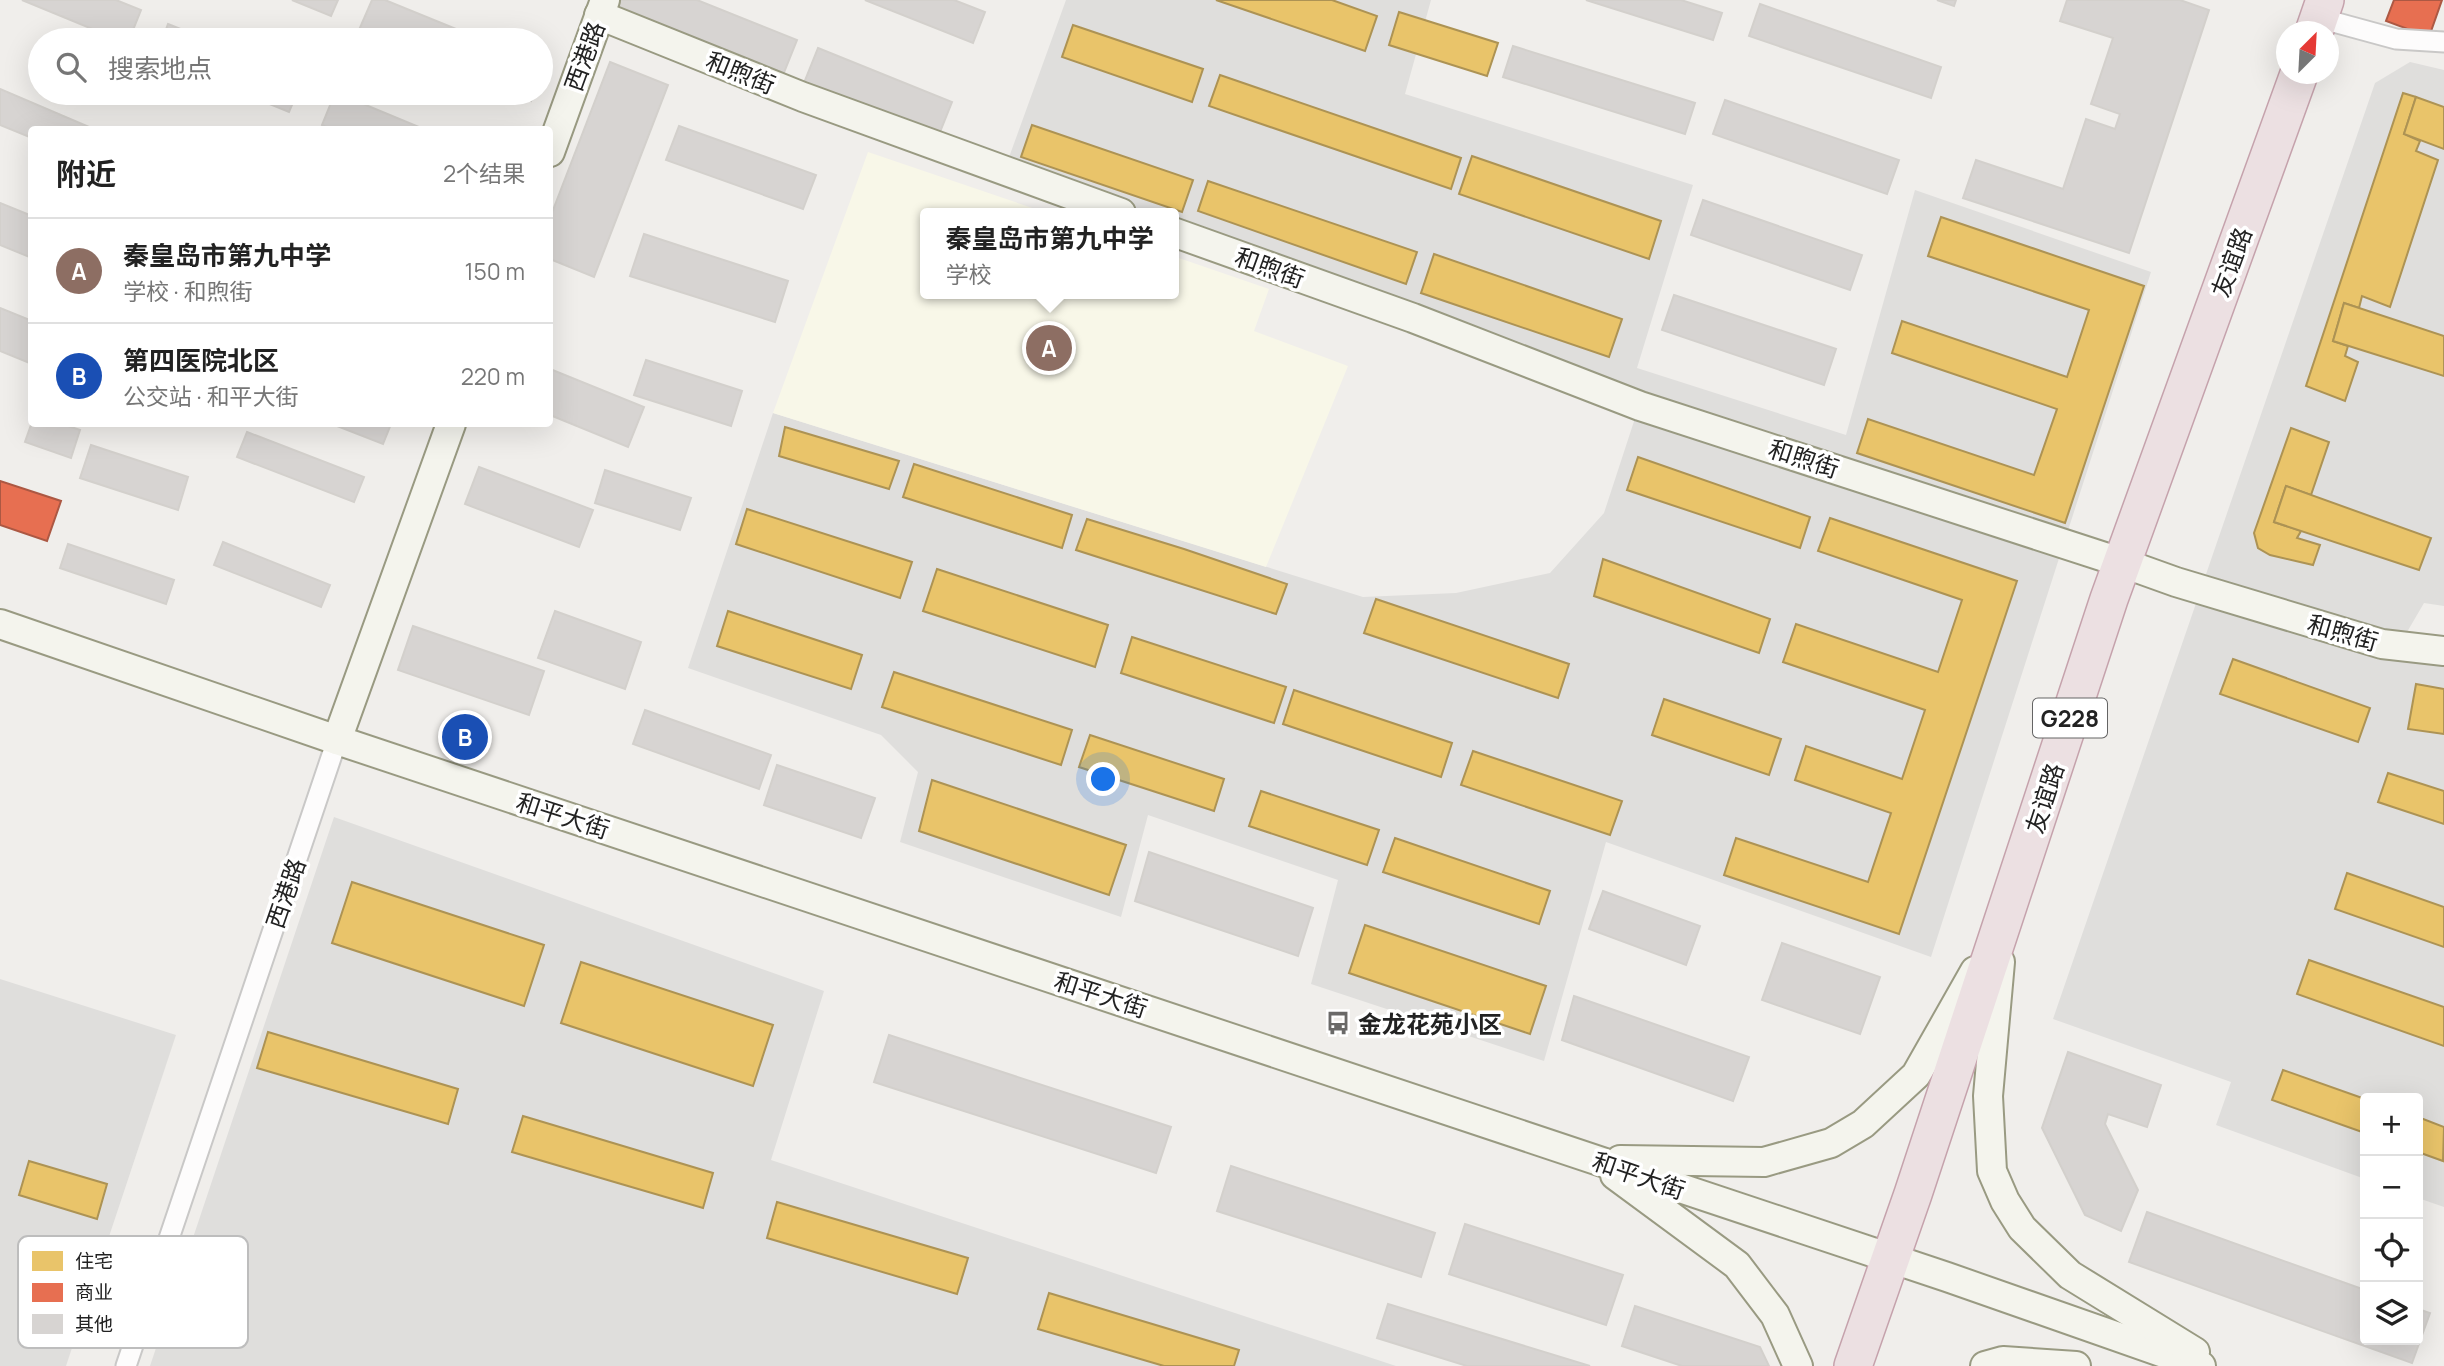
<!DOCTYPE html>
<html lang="zh">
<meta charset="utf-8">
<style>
:root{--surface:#fff;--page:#f2f2f2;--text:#222;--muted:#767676;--line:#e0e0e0;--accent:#7c3aed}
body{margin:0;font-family:Manrope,"Noto Sans SC",sans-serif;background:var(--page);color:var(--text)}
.controls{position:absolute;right:21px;bottom:21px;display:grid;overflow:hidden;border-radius:7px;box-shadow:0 7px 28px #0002}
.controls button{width:63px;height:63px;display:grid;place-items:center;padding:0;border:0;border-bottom:2px solid var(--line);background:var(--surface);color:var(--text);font:35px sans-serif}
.compass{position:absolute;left:2276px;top:21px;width:63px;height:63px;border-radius:50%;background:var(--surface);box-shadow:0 7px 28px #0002;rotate:24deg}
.you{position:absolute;left:1104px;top:780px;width:24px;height:24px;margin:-18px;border:5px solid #fff;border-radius:50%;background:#1a73e8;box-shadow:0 0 0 10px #1a73e833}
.badge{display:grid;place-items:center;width:46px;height:46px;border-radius:50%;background:var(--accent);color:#fff;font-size:23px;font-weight:700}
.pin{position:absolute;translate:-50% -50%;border:4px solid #fff;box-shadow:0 2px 7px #0006}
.popup{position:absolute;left:920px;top:208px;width:259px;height:91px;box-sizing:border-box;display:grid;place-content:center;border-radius:7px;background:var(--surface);filter:drop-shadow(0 2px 5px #0005);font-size:23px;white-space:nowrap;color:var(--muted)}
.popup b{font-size:26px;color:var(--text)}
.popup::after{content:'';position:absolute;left:50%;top:100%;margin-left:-14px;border:14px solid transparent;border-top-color:var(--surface)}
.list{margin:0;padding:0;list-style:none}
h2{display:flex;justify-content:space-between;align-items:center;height:91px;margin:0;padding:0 28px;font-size:30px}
h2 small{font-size:23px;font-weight:400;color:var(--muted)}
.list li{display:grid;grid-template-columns:46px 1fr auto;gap:21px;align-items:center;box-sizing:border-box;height:105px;padding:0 28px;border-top:2px solid var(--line)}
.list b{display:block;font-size:26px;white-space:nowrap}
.list p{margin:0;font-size:23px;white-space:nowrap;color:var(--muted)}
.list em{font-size:23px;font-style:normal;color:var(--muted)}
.icon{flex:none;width:38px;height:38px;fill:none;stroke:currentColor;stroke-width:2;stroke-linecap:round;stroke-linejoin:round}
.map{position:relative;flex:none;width:2444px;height:1366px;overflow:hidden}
.search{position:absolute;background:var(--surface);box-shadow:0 7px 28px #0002;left:28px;top:28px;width:525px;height:77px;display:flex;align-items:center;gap:18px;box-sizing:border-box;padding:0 24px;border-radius:38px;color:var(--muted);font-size:26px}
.panel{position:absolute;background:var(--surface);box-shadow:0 7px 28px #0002;left:28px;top:126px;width:525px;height:301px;border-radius:7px}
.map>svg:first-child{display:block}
.residential{fill:#dfdedc}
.education{fill:#f8f7e8}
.homes{fill:#e9c46a;stroke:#ad9354;stroke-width:2}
.shops{fill:#e76f51;stroke:#ac5843;stroke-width:2}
.building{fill:#d7d4d2;stroke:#d3d0cc;stroke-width:2}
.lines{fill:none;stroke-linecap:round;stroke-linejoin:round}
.street-casing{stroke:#c9c8c7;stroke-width:23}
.secondary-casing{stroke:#999a82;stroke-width:32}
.highway-casing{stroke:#c5a2ac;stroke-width:40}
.street{stroke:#fdfcfc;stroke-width:19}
.secondary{stroke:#f4f4ed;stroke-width:28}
.highway{stroke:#ece0e2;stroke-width:37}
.labels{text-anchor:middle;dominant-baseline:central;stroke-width:7;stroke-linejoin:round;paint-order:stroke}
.shield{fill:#fff;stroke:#646464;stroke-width:2}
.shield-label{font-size:23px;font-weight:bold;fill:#222}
.street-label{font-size:24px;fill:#222;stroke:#fff}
.poi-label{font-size:24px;font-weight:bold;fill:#222;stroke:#fff;text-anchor:start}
.key{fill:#fff;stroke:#bdbdbd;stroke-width:2}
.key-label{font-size:19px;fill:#222}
</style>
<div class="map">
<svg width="2444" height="1366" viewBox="0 0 2444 1366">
<rect width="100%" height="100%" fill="#f0eeeb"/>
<g class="residential">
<polygon points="1066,0 1431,0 1405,94 1693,185 1637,368 1846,435 1915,190 2151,272 1931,957 1606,842 1544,1061 1311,984 1338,880 1148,815 1121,917 900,842 918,772 881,735 688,668 773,413 1363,597 1456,593 1550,573 1604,513 1639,406 1173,232 1173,213 1121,213 1004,171"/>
<polygon points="2410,62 2444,70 2444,606 2424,603 2393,656 2444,662 2444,1207 2418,1198 2418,1098 2365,1098 2365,1179 2216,1125 2231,1082 2053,1019 2375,83"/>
<polygon points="334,817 824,991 771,1160 1396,1366 150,1366"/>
<polygon points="0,979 176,1035 66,1366 0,1366"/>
</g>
<polygon class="education" points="868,152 1047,213 925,213 925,294 1173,294 1173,256 1269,289 1254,331 1348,366 1266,567 773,413"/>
<g class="homes">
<polygon points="1216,0 1332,0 1377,16 1365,51"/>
<polygon points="1399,12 1498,43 1487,76 1389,45"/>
<polygon points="1073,25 1203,69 1192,102 1062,57"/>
<polygon points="1220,75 1461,158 1451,189 1209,106"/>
<polygon points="2403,93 2416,97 2404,134 2420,141 2416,151 2438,160 2390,307 2362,296 2359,308 2344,303 2333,341 2348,346 2345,356 2358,362 2345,401 2306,386"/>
<polygon points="2416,97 2444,107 2444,149 2404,134"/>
<polygon points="1032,125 1193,180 1182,212 1021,157"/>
<polygon points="1472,156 1661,221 1649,259 1459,194"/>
<polygon points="1208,181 1417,252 1406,284 1198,211"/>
<polygon points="1941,217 2144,286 2065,523 1857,453 1868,419 2034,475 2057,409 1892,353 1902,321 2067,377 2089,310 1928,256"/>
<polygon points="1434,254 1622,319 1609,357 1421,293"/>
<polygon points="2344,303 2444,336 2444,376 2333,341"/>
<polygon points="785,427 899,461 889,489 779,456"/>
<polygon points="2291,428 2329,442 2311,495 2286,486 2274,522 2301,531 2297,538 2320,545 2313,565 2270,555 2258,548 2254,533"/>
<polygon points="1638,457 1810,517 1800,548 1627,490"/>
<polygon points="914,464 1072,515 1062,548 903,497"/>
<polygon points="2286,486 2431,538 2419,570 2274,522"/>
<polygon points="747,509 912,562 900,598 736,544"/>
<polygon points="1830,518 2017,581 1899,934 1724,875 1736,838 1868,882 1891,813 1795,780 1806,746 1902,779 1925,710 1783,662 1796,624 1938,672 1962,600 1818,551"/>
<polygon points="1087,519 1184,549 1287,584 1276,614 1076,550"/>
<polygon points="1603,559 1770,619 1759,653 1594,596"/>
<polygon points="937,569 1108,625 1095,667 923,611"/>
<polygon points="1376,599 1569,664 1558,698 1364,633"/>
<polygon points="728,611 862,655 851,689 717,646"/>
<polygon points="1132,637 1286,687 1274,723 1121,673"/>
<polygon points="2233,659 2370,708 2358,742 2220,694"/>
<polygon points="894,672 1072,730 1061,765 882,707"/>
<polygon points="2416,684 2444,689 2444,734 2408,729"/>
<polygon points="1294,690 1452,743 1441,777 1283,724"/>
<polygon points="1664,699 1781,739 1769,775 1652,735"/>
<polygon points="1090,735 1224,779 1214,811 1079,767"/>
<polygon points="1473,751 1622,801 1610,835 1461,785"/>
<polygon points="2388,773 2444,791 2444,824 2378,802"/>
<polygon points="932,780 1126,845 1109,895 919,831"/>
<polygon points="1261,791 1379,830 1367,865 1249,826"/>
<polygon points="1395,838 1550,891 1539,924 1383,872"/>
<polygon points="2347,873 2444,907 2444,947 2335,909"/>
<polygon points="352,882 544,945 524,1006 332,943"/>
<polygon points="1365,925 1546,986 1530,1034 1349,973"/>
<polygon points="2309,960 2444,1007 2444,1046 2297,994"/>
<polygon points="581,962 773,1025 753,1086 561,1023"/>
<polygon points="268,1032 458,1089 448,1124 257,1068"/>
<polygon points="2283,1070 2365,1099 2365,1133 2272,1100"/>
<polygon points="523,1116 713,1173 703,1208 512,1152"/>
<polygon points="2418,1117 2444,1127 2443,1161 2418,1152"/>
<polygon points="29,1161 107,1184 97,1219 19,1195"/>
<polygon points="777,1202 968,1258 957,1294 767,1238"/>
<polygon points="1049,1293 1239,1350 1234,1366 1164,1366 1038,1329"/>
</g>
<g class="shops">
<polygon points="2394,0 2442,0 2429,37 2386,21"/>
<polygon points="0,481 61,501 47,541 0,525"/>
</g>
<g class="building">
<polygon points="22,0 116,0 141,10 129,40 119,40"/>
<polygon points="292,0 338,0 331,16"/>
<polygon points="372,0 385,0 483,40 384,40 359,30"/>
<polygon points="611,0 697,0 797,40 783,75 609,6"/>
<polygon points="865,0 954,0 985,12 973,43"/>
<polygon points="1586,0 1681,0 1722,13 1713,40"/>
<polygon points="1937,0 1956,0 1954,6"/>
<polygon points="2067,0 2180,0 2209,10 2129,253 1963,198 1976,160 2063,189 2086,119 2115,129 2120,114 2091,104 2113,38 2060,21"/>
<polygon points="1760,4 1941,67 1931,98 1749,36"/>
<polygon points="168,24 208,40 162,40"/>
<polygon points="1513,46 1695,103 1685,134 1503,77"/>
<polygon points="818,48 952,102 938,137 804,83"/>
<polygon points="610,62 668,85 594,277 550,259 550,218"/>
<polygon points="0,89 96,130 32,130 32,138 0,125"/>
<polygon points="243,93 297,93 289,112"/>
<polygon points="335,93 337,93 426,130 332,130 322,125"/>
<polygon points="512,93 534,93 531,101"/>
<polygon points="1725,100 1899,160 1887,194 1713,134"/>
<polygon points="679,126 816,175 803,209 666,160"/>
<polygon points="1703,200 1862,255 1850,290 1691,235"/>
<polygon points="0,203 32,216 32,258 0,245"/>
<polygon points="644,234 788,281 775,322 630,276"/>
<polygon points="1674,295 1836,349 1824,385 1662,330"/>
<polygon points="0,308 32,321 32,364 0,351"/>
<polygon points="646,360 742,391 731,426 634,395"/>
<polygon points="550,369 644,407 628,447 550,415"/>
<polygon points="32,422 62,424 80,430 71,458 25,442"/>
<polygon points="332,424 391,424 383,444"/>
<polygon points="247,432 364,477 354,502 237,457"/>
<polygon points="91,445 188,477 178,510 80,478"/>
<polygon points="479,467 593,510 579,547 465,504"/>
<polygon points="605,470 691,498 680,530 595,503"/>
<polygon points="223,542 330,585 321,607 214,565"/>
<polygon points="68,544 174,580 166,604 60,568"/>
<polygon points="555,611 641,642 625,689 538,658"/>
<polygon points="413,626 544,671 529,715 398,670"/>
<polygon points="645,710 771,755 759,789 633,744"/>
<polygon points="777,765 875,798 861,838 764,805"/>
<polygon points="1149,852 1313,908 1298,956 1135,901"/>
<polygon points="1603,891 1700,926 1686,965 1589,929"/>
<polygon points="1782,943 1880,977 1860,1034 1762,1000"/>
<polygon points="1574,996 1749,1057 1733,1101 1562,1040"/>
<polygon points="889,1035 1171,1127 1156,1173 874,1082"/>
<polygon points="2068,1052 2161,1085 2147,1127 2108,1114 2105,1124 2138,1190 2121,1231 2085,1215 2042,1128"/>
<polygon points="1231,1166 1435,1233 1421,1277 1217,1211"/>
<polygon points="2147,1212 2365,1290 2365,1340 2418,1340 2418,1309 2430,1313 2412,1363 2129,1262"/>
<polygon points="1465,1224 1623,1275 1606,1325 1449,1274"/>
<polygon points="1388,1304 1590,1366 1467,1366 1377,1338"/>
<polygon points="1635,1306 1760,1347 1769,1366 1682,1366 1622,1346"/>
</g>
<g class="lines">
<g class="street-casing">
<g id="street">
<polyline points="2319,18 2396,39 2444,42"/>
<polyline points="126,1366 337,740"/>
</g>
</g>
<g class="secondary-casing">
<g id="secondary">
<polyline points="599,15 803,97 1121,213"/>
<polyline points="550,152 605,0"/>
<polyline points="1173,232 1413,318 1640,406 2123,563 2176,582 2382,644 2444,651"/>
<polyline points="0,624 337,740 1947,1277 2201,1366"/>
<polyline points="337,740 451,424"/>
<polyline points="2000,962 1988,1096 1992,1171 2005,1201 2022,1228 2070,1275 2195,1352"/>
<polyline points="1620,1160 1764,1162 1831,1143 1863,1124 1916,1075 1975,971"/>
<polyline points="1615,1175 1737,1265 1775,1315 1798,1366"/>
<polyline points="1985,1366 2003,1361 2076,1366"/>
</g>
</g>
<g class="highway-casing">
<g id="highway">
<polyline points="2314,32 2325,0"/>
<polyline points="1853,1366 1913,1194 2109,599 2299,74"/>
</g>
</g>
<use href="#street" class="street"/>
<use href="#secondary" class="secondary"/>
<use href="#highway" class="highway"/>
</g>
<defs>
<g id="bus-bare" transform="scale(1.89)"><path d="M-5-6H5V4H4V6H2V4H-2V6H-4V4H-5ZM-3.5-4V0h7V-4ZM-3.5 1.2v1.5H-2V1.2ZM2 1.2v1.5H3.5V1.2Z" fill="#6a6968" stroke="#fff" stroke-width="2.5" paint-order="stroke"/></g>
</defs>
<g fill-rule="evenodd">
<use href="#bus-bare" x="1338" y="1023"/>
</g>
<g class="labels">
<rect class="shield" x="2033" y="698.5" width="74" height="39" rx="5"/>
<g class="shield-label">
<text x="2070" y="718">G228</text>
</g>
<g class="street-label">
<text transform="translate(584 56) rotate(-70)">西港路</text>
<text transform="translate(741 72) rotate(22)">和煦街</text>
<text transform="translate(2231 262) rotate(-70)">友谊路</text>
<text transform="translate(1270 267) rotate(20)">和煦街</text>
<text transform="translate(1804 458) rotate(18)">和煦街</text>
<text transform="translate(2343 632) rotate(16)">和煦街</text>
<text transform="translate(2044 798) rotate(-72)">友谊路</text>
<text transform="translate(563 815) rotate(18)">和平大街</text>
<text transform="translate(285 893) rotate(-71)">西港路</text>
<text transform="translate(1101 994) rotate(18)">和平大街</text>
<text transform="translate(1639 1175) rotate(19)">和平大街</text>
</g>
<g class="poi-label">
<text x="1358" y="1023">金龙花苑小区</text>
</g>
</g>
<rect x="18" y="1236" width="230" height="112" rx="10" class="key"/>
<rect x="32" y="1251" width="31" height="20" fill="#e9c46a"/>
<rect x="32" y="1283" width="31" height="19" fill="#e76f51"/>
<rect x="32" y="1314" width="31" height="20" fill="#d7d4d2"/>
<g class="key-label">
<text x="75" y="1268">住宅</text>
<text x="75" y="1299">商业</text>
<text x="75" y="1331">其他</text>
</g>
</svg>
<div class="controls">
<button>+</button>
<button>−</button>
<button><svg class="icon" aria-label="locate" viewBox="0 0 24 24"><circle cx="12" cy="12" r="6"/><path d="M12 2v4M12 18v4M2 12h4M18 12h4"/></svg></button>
<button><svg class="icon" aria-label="layers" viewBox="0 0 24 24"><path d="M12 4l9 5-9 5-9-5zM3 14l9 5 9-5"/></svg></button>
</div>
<svg class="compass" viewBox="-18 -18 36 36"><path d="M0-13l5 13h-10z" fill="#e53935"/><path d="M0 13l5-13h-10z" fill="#767676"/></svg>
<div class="you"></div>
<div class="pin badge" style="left:1049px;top:348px;background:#8d6e63">A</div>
<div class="popup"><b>秦皇岛市第九中学</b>学校</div>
<div class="pin badge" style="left:465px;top:737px;background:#1a4fb4">B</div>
<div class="search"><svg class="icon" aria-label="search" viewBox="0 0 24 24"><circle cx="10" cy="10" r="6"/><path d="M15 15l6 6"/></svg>搜索地点</div>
<section class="panel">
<h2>附近<small>2个结果</small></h2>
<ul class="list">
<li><span class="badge" style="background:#8d6e63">A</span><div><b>秦皇岛市第九中学</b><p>学校 · 和煦街</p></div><em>150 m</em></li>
<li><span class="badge" style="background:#1a4fb4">B</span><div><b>第四医院北区</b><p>公交站 · 和平大街</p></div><em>220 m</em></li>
</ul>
</section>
</div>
